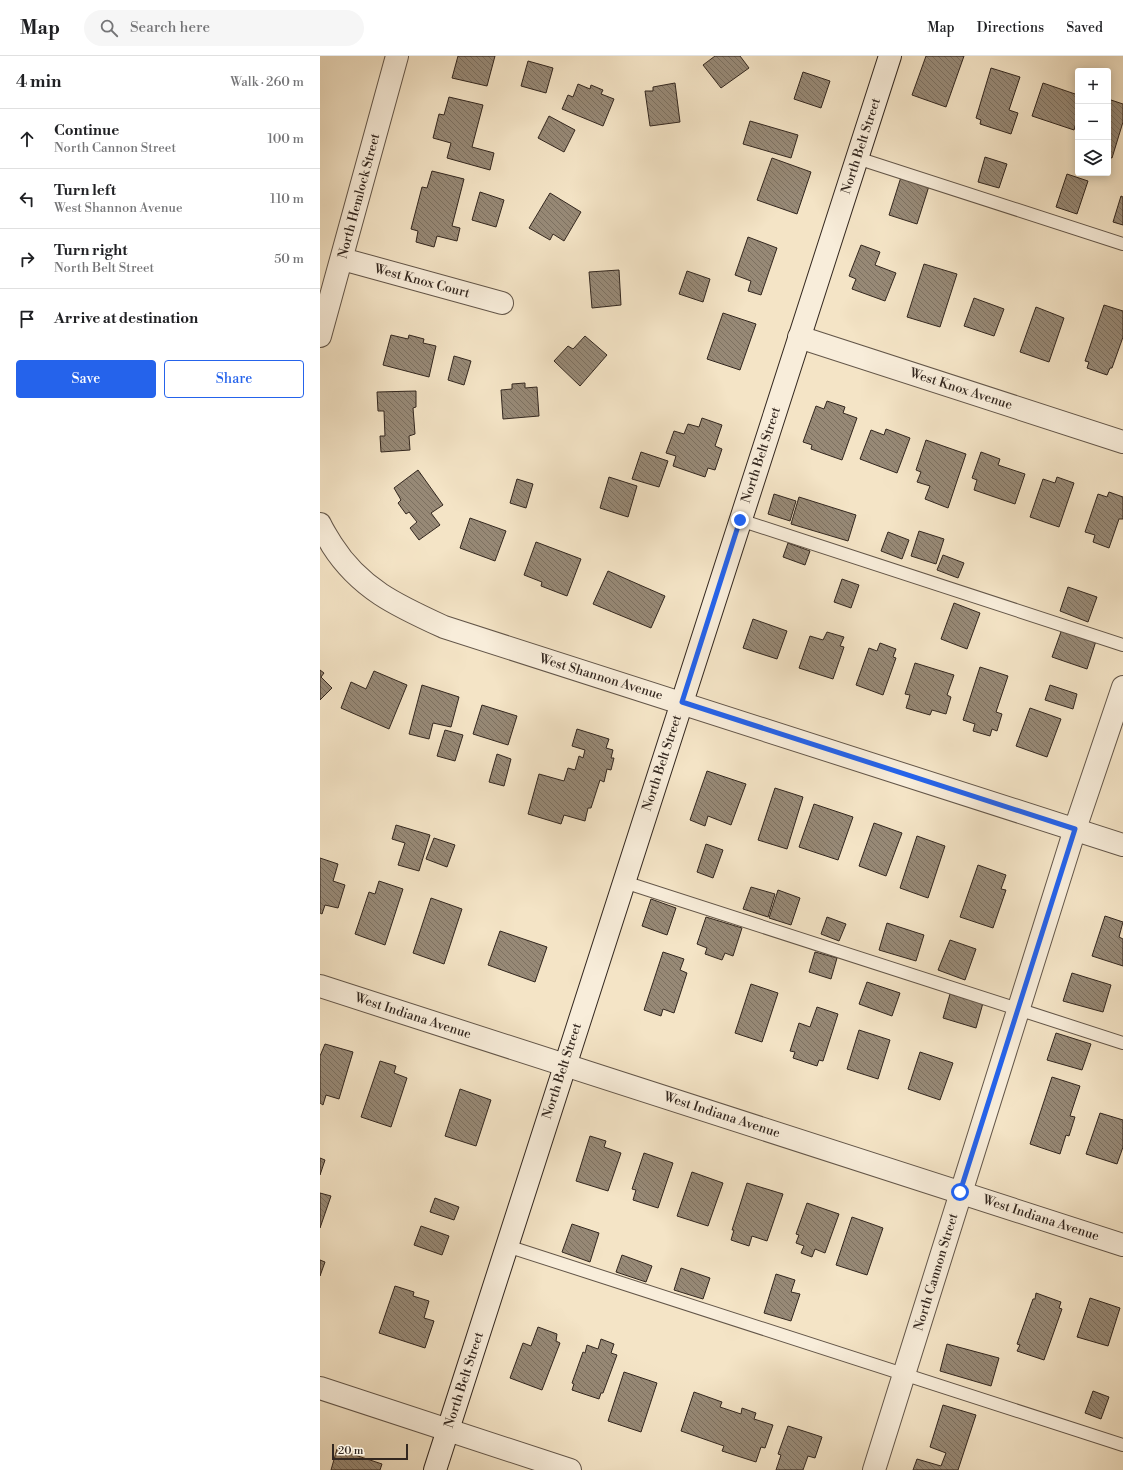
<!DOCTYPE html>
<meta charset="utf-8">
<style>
:root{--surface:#fff;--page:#f6f6f6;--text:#202124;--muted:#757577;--line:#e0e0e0;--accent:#2563eb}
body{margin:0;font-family:"Libre Bodoni",serif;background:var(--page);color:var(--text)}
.controls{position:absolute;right:12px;top:12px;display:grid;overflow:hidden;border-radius:4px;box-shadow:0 2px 10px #0003}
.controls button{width:36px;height:36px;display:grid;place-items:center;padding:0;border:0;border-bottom:1px solid var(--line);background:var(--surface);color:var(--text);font:20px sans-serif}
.scale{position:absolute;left:12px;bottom:10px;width:76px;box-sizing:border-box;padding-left:4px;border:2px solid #33271f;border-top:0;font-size:11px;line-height:14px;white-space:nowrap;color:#33271f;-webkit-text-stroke:3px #f8edda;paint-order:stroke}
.stop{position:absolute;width:12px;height:12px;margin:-9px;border:3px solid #2563eb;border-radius:50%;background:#fff}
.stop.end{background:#2563eb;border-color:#fff;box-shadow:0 1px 4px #0008}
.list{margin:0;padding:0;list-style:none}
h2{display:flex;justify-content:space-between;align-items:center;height:52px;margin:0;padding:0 16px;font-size:17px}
h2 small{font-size:13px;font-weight:400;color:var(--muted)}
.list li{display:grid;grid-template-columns:26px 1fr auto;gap:12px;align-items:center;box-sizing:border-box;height:60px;padding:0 16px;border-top:1px solid var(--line)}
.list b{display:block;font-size:15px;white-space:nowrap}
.list p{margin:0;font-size:13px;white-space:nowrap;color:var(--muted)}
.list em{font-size:13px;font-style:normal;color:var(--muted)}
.actions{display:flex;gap:8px;padding:12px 16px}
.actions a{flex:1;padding:9px 0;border:1px solid var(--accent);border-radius:4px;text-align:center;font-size:14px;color:var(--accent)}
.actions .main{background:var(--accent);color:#fff}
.icon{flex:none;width:22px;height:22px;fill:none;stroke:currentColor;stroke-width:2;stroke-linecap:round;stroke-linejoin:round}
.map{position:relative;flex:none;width:803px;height:1414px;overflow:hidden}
header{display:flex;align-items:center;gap:24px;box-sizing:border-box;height:56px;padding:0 20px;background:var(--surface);border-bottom:1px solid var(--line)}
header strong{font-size:19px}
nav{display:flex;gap:22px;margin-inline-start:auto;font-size:14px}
.search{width:280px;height:36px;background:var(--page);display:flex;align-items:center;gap:10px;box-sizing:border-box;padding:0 14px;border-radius:22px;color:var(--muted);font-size:15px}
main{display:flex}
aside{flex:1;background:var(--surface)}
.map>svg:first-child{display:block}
.building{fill:url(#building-back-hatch);stroke:#33271f}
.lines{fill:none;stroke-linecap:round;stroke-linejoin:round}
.lane-casing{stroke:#635649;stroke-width:14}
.street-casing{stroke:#635649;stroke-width:24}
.secondary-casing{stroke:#33271f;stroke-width:24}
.lane{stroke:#f8edda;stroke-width:12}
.street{stroke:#f8edda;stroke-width:22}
.secondary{stroke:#f8edda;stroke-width:22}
.route{stroke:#2563eb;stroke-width:5}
.labels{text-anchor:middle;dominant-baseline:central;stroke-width:4;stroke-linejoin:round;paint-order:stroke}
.street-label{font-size:13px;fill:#33271f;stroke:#f8edda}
</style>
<header>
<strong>Map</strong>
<div class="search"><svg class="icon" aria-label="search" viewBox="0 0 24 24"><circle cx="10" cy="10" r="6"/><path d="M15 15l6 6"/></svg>Search here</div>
<nav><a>Map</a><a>Directions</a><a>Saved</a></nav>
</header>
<main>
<aside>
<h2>4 min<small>Walk · 260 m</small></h2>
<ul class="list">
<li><svg class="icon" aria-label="ahead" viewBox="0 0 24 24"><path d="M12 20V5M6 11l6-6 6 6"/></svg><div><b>Continue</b><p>North Cannon Street</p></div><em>100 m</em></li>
<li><svg class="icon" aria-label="left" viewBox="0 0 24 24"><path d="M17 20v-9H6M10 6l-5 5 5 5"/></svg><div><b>Turn left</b><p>West Shannon Avenue</p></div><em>110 m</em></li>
<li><svg class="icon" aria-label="right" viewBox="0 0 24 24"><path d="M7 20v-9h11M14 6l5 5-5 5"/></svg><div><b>Turn right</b><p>North Belt Street</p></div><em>50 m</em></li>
<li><svg class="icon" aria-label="arrive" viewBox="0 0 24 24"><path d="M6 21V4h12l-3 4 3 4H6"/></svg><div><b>Arrive at destination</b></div></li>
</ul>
<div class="actions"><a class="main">Save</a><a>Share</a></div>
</aside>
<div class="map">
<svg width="803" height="1414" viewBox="0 0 803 1414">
<defs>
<pattern id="building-back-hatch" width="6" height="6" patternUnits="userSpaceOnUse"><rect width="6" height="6" fill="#978976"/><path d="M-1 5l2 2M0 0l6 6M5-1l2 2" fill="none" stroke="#7c7060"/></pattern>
</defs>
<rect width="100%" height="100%" fill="#f4e4c6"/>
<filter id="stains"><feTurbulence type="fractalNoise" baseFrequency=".005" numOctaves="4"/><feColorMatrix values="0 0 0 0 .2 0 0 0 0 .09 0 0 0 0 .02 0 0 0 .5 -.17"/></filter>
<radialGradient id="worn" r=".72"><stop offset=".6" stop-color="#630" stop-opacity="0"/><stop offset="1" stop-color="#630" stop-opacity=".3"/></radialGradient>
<g class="building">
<polygon points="138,0 175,0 167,30 132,22"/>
<polygon points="395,0 420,0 429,12 401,32 383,9"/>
<polygon points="606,0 644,0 626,51 592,39"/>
<polygon points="208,5 233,12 226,37 201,30"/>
<polygon points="671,12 700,21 689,54 698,57 691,78 660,68 661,64 656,62"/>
<polygon points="483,16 510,25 501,52 474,43"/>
<polygon points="355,27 360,66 330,70 325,35 333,35 333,31"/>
<polygon points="723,27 758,39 758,60 754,74 712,60"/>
<polygon points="258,28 270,33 271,29 283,34 281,38 294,43 283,70 242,53 248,39 253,41"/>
<polygon points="129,41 163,49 152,91 174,97 170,114 127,102 131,87 113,82 119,58 124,59"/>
<polygon points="788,43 803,48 803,66 792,102 788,101"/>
<polygon points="229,60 255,74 244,96 218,82"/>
<polygon points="430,65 478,79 471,102 423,88"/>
<polygon points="665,101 687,108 679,132 658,126"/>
<polygon points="452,102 491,116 477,158 437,144"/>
<polygon points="112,115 144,123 132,170 140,172 137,185 117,180 114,191 96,186 98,175 91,173 102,131 107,132"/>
<polygon points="747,118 768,125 757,158 736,151"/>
<polygon points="581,121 609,130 597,168 569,159"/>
<polygon points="160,136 184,144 176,171 152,164"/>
<polygon points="230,137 261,156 244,185 233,178 230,184 209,172"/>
<polygon points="801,140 803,141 803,169 793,166"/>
<polygon points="428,181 457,192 441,239 428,235 431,225 415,219"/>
<polygon points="541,189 560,196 555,209 576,217 565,245 532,233 536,223 529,220"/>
<polygon points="604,208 637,218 620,271 587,261"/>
<polygon points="299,214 301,249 272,252 269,216"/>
<polygon points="367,215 390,223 383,246 359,238"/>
<polygon points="654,242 684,253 674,280 644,270"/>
<polygon points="784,249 803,255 803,281 792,312 790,312 787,319 767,312 769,306 765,305"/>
<polygon points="716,251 744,262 729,306 700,296"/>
<polygon points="403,257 436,268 420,314 387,303"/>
<polygon points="71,279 88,283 89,279 104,283 103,287 116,290 109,321 63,309"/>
<polygon points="265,280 287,299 260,330 234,305 248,290 253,293"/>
<polygon points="134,300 151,305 144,329 128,324"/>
<polygon points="205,327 205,332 217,331 219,360 183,363 181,334 192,333 192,328"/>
<polygon points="96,335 96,351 93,352 95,378 89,380 90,394 61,396 60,380 65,380 64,355 58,355 57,336"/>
<polygon points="507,345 525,351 523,357 537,362 522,404 491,393 492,389 483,386 496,350 504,353"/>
<polygon points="382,362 402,369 395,390 402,393 395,414 388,412 385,421 353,410 356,400 346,397 354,375 364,378 368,368 379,371"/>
<polygon points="566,373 590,382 577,417 540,403 551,374 564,379"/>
<polygon points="606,384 646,398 628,452 605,443 610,430 597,426 601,416 596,414"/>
<polygon points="321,396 348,405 339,431 312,423"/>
<polygon points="661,396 680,403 678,409 705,418 695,448 654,434 657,424 652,422"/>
<polygon points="98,414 123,449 111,457 120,469 99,484 90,472 97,466 89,456 86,458 78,447 81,444 74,432"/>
<polygon points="289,421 317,430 308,461 280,452"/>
<polygon points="737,421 754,427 739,471 710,461 723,423 735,427"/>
<polygon points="197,423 213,428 206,452 190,447"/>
<polygon points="789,436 803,441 803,463 799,463 789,492 773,486 775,479 765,476 778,438 787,441"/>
<polygon points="454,438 476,445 470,465 448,458"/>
<polygon points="479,441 536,459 528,485 471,468"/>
<polygon points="150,462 186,475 175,505 140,492"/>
<polygon points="599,475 624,483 616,508 591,500"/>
<polygon points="568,476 589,484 582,503 561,495"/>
<polygon points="216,486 261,503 247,540 221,530 222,526 204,519"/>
<polygon points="468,487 490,495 485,509 463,501"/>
<polygon points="623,499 644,507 638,522 617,514"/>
<polygon points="288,515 345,540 331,572 273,548"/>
<polygon points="522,523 539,529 531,552 514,546"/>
<polygon points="748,531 777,541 768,566 740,555"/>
<polygon points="634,547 660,557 647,593 621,583"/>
<polygon points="433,563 467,575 457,603 423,592"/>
<polygon points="742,573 776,585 767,613 732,601"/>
<polygon points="507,576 524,581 520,590 524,591 513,623 479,612 490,580 503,584"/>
<polygon points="560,587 576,593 573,601 576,602 563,639 536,629 549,592 557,595"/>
<polygon points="595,607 634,619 627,639 631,641 626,658 612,654 610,659 586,652 590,639 585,638"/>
<polygon points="660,611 688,620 676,656 682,658 677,675 672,673 670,680 653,675 655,668 643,664"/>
<polygon points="0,614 4,617 1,621 12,632 0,644"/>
<polygon points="54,615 87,629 69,673 21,652 31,626 46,633"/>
<polygon points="102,629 139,641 131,671 113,667 109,683 89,678"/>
<polygon points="730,629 757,638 753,653 725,644"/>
<polygon points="162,649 197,660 188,689 153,678"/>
<polygon points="710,652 741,663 727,701 696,690"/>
<polygon points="257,673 289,683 286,692 293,694 291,702 294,702 291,714 287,713 284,726 280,724 271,752 268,752 265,765 244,759 241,768 208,758 219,718 244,725 248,712 255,714 259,700 263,702 265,694 252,690"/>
<polygon points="125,674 143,679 135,705 117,700"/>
<polygon points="177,698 191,703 184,730 169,726"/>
<polygon points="387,715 426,728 411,769 388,760 385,770 370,764"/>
<polygon points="455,732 483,741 467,793 438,784"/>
<polygon points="494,748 533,761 518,804 479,791"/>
<polygon points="554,767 582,777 566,820 539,810"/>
<polygon points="76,769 110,779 99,815 78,809 85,787 72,783"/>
<polygon points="597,780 625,790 608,842 580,832"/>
<polygon points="114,782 135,789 127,811 106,803"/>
<polygon points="386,788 403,794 393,822 377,816"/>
<polygon points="0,802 18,808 13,825 25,829 18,852 5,849 2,858 0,857"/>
<polygon points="658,809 686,819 681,833 686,834 673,872 640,861"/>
<polygon points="59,825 83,833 65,889 35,878 49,836 55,838"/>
<polygon points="431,831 455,838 448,861 423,853"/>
<polygon points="458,834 480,842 471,869 449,862"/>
<polygon points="111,842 142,853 124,908 93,897"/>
<polygon points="331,843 356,852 347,879 322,870"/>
<polygon points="785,860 803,866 799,881 803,883 803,910 772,900"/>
<polygon points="386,861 422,872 413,900 405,897 402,904 385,898 387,892 377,888"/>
<polygon points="507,861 526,868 519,885 501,878"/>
<polygon points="567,867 604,879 596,905 559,894"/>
<polygon points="180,875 227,891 215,926 168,909"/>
<polygon points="630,884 656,893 645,924 618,914"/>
<polygon points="343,896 364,903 360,914 367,917 354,957 343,953 341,960 324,954"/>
<polygon points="495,896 517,902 511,923 489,916"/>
<polygon points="752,917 791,929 783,956 743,945"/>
<polygon points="547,926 580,937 572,960 539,948"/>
<polygon points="431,928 458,937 442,986 415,977"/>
<polygon points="630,938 663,947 656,972 623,962"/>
<polygon points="497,951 518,958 503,1005 499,1004 497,1010 473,1002 475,996 470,995 479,967 490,971"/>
<polygon points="539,974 570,984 558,1023 527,1013"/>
<polygon points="736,977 771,988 762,1014 727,1004"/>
<polygon points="5,988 33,996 19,1043 6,1039 3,1049 0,1047 0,1000"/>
<polygon points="600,996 633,1007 620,1044 588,1033"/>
<polygon points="60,1005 76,1010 74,1017 87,1022 71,1071 41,1061"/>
<polygon points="732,1021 760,1030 750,1060 755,1061 749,1080 746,1079 740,1098 710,1088"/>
<polygon points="140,1033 171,1044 156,1090 125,1080"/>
<polygon points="780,1057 803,1064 803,1091 797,1108 766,1098"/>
<polygon points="270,1080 286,1085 284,1091 301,1097 288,1135 256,1125"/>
<polygon points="324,1097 353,1107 338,1152 313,1144 316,1134 312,1133"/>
<polygon points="0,1102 5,1104 0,1119"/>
<polygon points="372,1116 403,1127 388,1170 357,1160"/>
<polygon points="427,1127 463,1138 447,1185 432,1180 429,1190 411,1184 414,1174 412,1174"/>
<polygon points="0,1137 11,1140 0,1172"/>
<polygon points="115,1142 139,1151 134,1164 110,1156"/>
<polygon points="487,1147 519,1158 505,1197 495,1193 492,1201 481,1197 484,1190 476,1187 479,1179 476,1178"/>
<polygon points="532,1161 563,1172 547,1219 516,1209"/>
<polygon points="252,1168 279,1177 270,1206 242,1196"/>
<polygon points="101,1170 129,1180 122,1199 94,1189"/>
<polygon points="302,1199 332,1210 326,1226 296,1216"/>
<polygon points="0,1204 5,1206 0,1220"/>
<polygon points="361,1212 390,1222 383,1243 354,1234"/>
<polygon points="456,1218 475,1224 471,1236 480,1238 471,1265 444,1257"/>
<polygon points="75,1230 94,1236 93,1240 109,1245 104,1262 114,1265 105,1292 59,1277"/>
<polygon points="716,1237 741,1246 739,1252 742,1253 724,1304 697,1295 700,1289 697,1288 713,1243 715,1243"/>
<polygon points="770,1242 800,1252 788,1290 757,1281"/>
<polygon points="218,1271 237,1278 236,1285 240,1287 222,1334 190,1322 203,1287 211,1290"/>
<polygon points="281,1283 294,1288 291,1297 297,1299 283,1337 281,1337 279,1343 252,1334 254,1328 252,1327 263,1296 265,1297 267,1289 278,1293"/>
<polygon points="627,1288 679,1302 671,1330 620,1315"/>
<polygon points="304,1316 337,1327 321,1376 288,1365"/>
<polygon points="773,1335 789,1341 781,1363 765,1357"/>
<polygon points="374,1336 402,1346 400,1351 421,1358 422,1352 436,1357 434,1363 453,1369 445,1392 441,1391 436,1406 402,1395 404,1390 361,1375"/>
<polygon points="623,1349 656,1359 638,1414 593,1414 597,1403 621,1410 626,1397 610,1391"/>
<polygon points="468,1370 502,1381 495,1402 488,1400 483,1414 456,1414 461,1399 458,1398"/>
<polygon points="17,1393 62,1408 60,1414 11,1414"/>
</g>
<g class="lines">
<g class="lane-casing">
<g id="lane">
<polyline points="537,102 803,188"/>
<polyline points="420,464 803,589"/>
<polyline points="304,826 803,987"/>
<polyline points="187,1190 803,1389"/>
</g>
</g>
<g class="street-casing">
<g id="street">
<polyline points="22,203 182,247"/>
<polyline points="0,280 77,0"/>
<polyline points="479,281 803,386"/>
<path d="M0 468C3 475 8 482 12 489 40 533 78 550 124 571L803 789"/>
<polyline points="0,930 803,1189"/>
<polyline points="0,1332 250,1414"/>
<polyline points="554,1414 755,773 803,631"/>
</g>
</g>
<g class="secondary-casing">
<polyline id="secondary" points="115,1414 570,0"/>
</g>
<use href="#lane" class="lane"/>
<use href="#street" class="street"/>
<use href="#secondary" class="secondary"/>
</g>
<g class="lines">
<polyline class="route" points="420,464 362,646 755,773 640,1136"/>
</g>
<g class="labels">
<g class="street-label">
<text transform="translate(541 90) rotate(-72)">North Belt Street</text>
<text transform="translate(39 140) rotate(-75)">North Hemlock Street</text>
<text transform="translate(102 225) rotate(15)">West Knox Court</text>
<text transform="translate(641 333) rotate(18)">West Knox Avenue</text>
<text transform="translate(441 399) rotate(-72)">North Belt Street</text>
<text transform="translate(281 621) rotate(17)">West Shannon Avenue</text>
<text transform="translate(342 707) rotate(-72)">North Belt Street</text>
<text transform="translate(93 960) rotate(18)">West Indiana Avenue</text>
<text transform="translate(242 1015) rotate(-72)">North Belt Street</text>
<text transform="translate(402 1059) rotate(18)">West Indiana Avenue</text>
<text transform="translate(721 1162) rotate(18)">West Indiana Avenue</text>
<text transform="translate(616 1216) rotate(-73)">North Cannon Street</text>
<text transform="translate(144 1324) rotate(-72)">North Belt Street</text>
</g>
</g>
<rect width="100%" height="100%" filter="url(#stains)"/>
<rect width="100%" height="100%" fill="url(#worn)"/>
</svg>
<div class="controls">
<button>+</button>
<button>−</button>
<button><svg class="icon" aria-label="layers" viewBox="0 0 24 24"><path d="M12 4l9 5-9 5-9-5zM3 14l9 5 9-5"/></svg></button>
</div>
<div class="scale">20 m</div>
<div class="stop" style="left:640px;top:1136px"></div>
<div class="stop end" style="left:420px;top:464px"></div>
</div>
</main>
